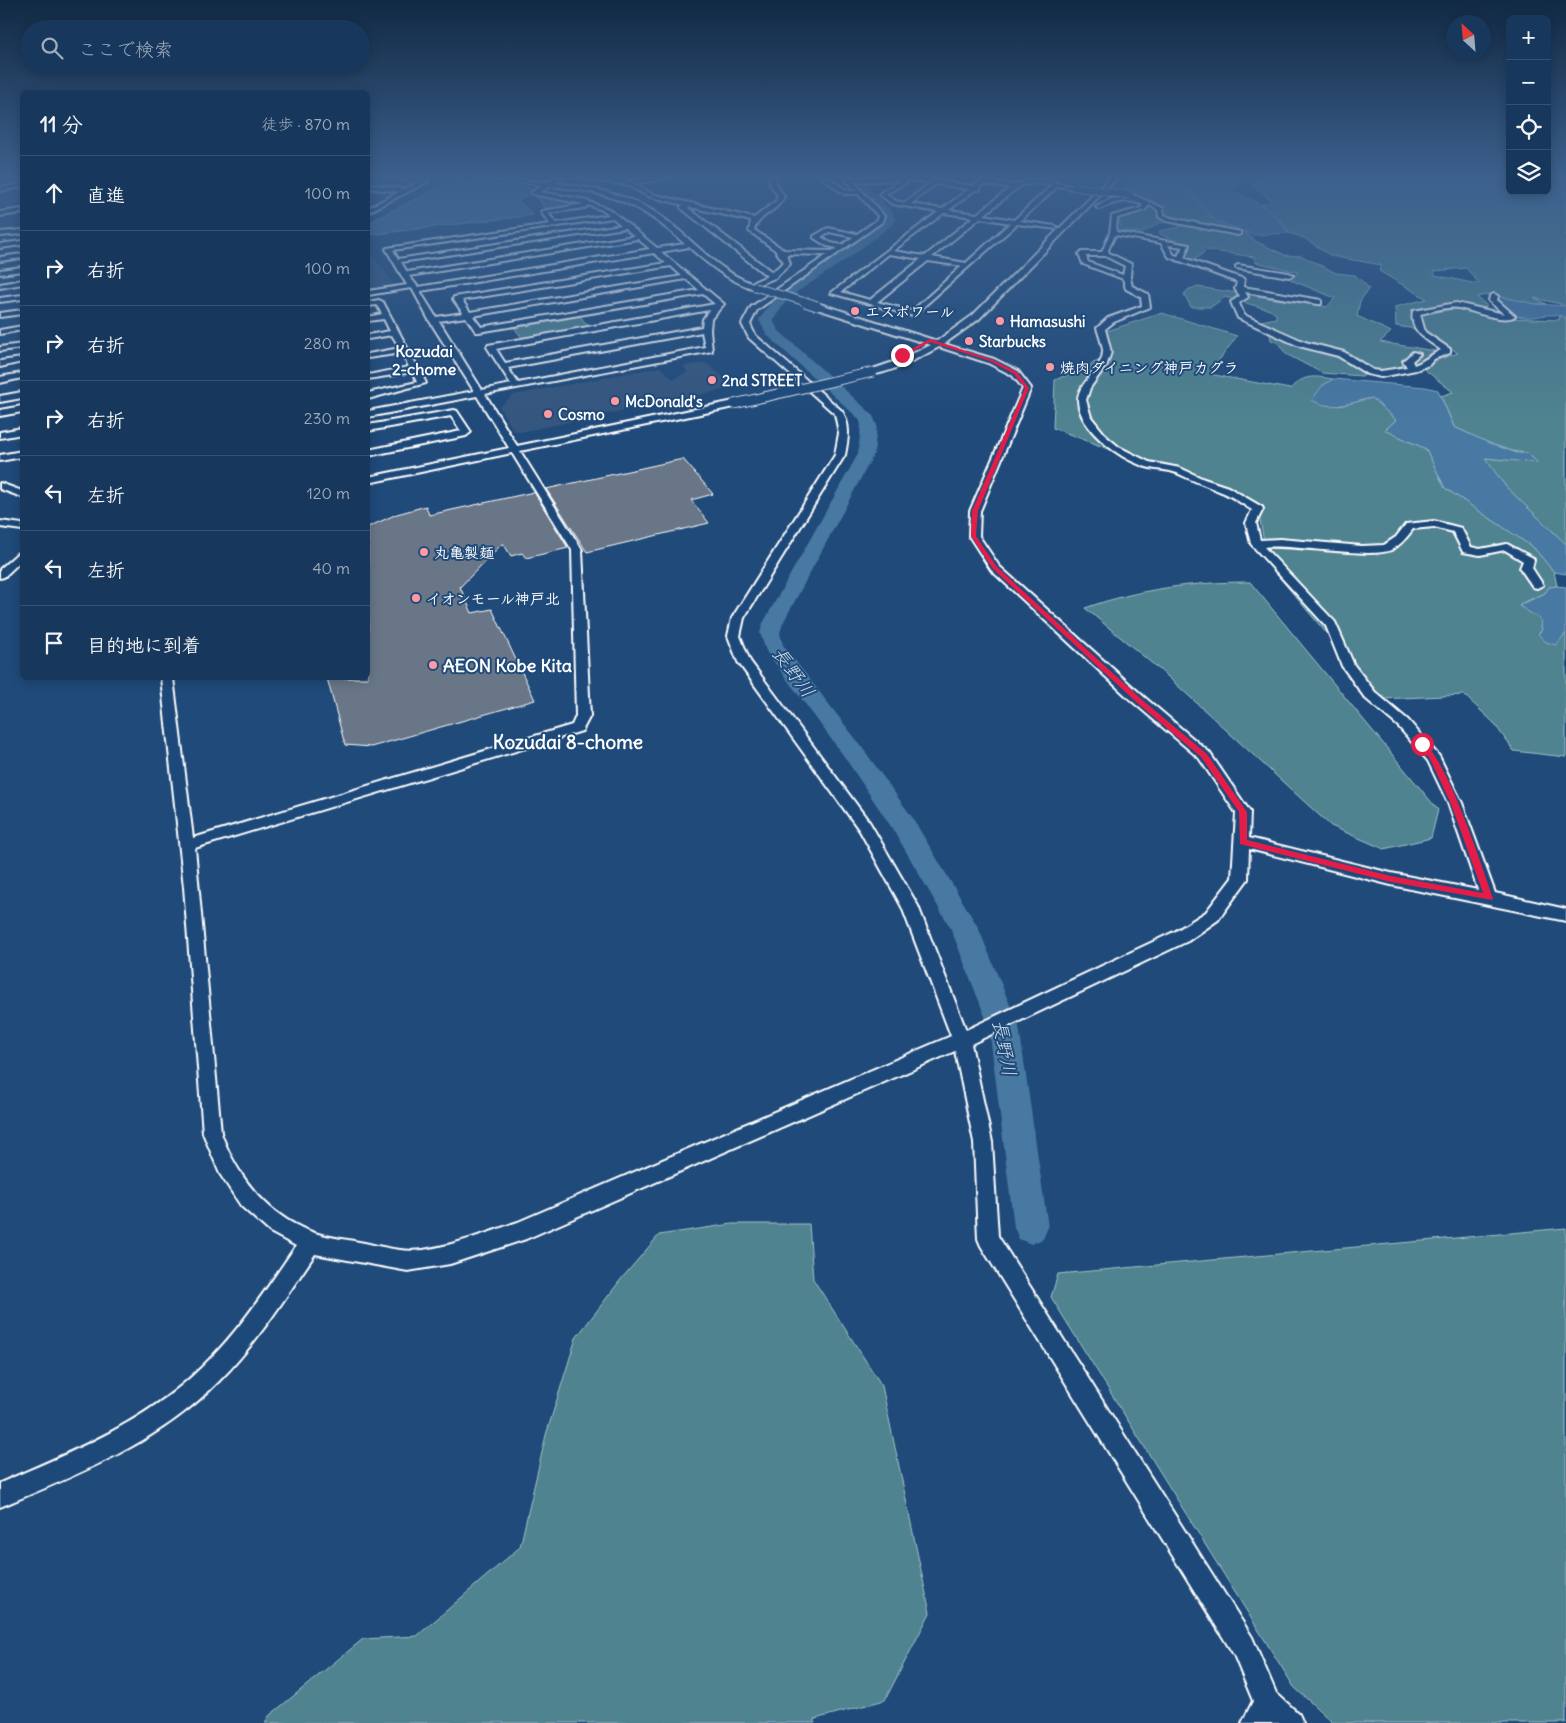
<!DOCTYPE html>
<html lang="ja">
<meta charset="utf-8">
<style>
:root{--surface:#17385c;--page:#244365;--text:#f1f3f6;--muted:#9eacbb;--line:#365272}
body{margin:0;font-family:Delius,"Klee One",sans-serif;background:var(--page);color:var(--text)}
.controls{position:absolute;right:15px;top:15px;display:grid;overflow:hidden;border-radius:8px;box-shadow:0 2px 12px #0003}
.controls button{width:45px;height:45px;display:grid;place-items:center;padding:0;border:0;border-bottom:1px solid var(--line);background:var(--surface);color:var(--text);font:25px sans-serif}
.compass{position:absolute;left:1446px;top:15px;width:45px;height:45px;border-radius:50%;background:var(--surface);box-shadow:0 2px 12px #0003;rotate:334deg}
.stop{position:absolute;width:15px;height:15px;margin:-11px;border:4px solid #e11d48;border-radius:50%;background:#fff}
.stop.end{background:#e11d48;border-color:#fff;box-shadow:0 1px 5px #0008}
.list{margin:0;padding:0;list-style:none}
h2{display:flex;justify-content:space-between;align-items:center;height:65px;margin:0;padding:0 20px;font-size:21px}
h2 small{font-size:16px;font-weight:400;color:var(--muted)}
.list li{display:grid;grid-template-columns:32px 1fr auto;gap:15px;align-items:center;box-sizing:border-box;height:75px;padding:0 20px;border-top:1px solid var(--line)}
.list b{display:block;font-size:19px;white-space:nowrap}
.list em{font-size:16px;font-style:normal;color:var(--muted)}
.icon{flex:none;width:28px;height:28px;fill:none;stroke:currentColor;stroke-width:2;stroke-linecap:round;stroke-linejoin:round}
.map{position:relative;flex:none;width:1566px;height:1723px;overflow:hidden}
.search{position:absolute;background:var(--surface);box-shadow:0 2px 12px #0003;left:20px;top:20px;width:350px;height:55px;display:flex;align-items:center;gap:12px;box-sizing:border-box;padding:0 18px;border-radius:28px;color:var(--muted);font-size:19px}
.panel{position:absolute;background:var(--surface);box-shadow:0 2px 12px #0003;left:20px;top:90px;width:350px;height:590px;border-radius:8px}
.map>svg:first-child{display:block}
.built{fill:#35577e}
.green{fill:#4f8390;stroke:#a7c1c8;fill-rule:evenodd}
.water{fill:#4679a3;stroke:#90afc8}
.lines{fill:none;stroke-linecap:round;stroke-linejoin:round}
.river{fill:#4679a3;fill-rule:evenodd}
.building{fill:#687687;stroke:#fff}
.minor-casing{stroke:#fff;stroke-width:4}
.minor{fill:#1f4a7a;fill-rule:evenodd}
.minor-bridge-far1-casing{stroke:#fff;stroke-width:9;stroke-linecap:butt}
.minor-bridge-casing{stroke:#fff;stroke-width:11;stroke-linecap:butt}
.minor-bridge-far1{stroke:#1f4a7a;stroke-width:7}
.minor-bridge{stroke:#1f4a7a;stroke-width:9}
.route{fill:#e11d48}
.poi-dot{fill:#ff9aa2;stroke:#1f4a7a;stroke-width:2}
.labels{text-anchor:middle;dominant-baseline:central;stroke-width:4;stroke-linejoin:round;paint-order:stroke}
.far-poi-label{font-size:15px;font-weight:bold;fill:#fff;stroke:#1f4a7a;text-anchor:start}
.far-neighbourhood-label{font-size:16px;font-weight:bold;fill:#fff;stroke:#1f4a7a}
.poi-label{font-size:18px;font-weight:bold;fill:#fff;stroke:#1f4a7a;text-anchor:start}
.water-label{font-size:19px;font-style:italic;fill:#d1dee8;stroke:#1f4a7a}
.neighbourhood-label{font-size:19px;font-weight:bold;fill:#fff;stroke:#1f4a7a}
</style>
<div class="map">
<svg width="1566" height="1723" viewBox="0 0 1566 1723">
<rect width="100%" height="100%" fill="#1f4a7a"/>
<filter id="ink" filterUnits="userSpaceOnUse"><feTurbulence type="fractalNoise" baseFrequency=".02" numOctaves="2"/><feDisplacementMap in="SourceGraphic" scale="10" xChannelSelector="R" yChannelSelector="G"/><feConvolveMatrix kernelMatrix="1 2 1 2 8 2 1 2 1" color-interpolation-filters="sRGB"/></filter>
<g filter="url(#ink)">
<g class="built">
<polygon points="368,251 369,251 394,284 368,289"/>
<polygon points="706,363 736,387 521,432 514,431 499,407 513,395 660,367 673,379 688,372 683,366"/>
</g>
<g class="green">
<polygon points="1131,177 1185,177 1183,185 1216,221 1243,231 1257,242 1285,255 1302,256 1336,273 1355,275 1369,288 1360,301 1357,316 1391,332 1380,342 1435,351 1417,362 1362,376 1322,373 1286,354 1278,343 1271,340 1268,325 1261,321 1276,318 1276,314 1270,310 1225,297 1211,307 1191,307 1184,294 1189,289 1198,287 1327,307 1335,298 1291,280 1298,272 1255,262 1254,257 1206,250 1193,262 1176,256 1181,244 1160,234 1159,231 1180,227 1181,221 1160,223 1142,233 1121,231 1119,218 1148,209 1149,201 1119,191"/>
<path d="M1247 177H1510V191H1547V177H1566V544L1506 487 1484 458 1537 462 1527 453C1502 452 1477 437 1454 427L1441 396 1453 392 1424 369 1438 360 1458 353 1423 330 1396 326 1395 307 1427 299 1379 271 1381 265 1331 256 1304 238 1289 233 1282 222 1260 205 1272 202 1251 183 1263 182ZM1466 268 1479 283H1472L1435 275 1434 271ZM1489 294 1535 304H1546L1534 298 1561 304 1559 320 1505 318 1444 303 1486 312V305L1477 297Z"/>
<polygon points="536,196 586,205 546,210"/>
<path d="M1162 313 1237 336 1209 374 1290 389C1304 374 1314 376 1333 379L1322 386 1339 406 1372 398 1396 420 1385 430 1426 449 1445 488 1534 548 1554 572 1557 586 1549 587 1545 593 1520 604 1540 619 1542 630 1556 644 1566 633V757L1514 751 1493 722 1464 695 1382 699 1268 564 1260 520 1238 498 1053 428 1055 380 1107 357 1104 332Z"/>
<polygon points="578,314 591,329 524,340 512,325"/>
<path d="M1250 582 1438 810 1431 838 1384 849 1331 826 1166 675 1085 608C1139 589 1193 582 1250 582Z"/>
<polygon points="732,1224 809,1224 813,1279 882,1386 930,1613 885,1700 815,1719 815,1723 265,1723 269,1716 363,1639 417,1636 520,1547 546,1435 576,1338 622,1278 659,1235"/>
<polygon points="1566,1228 1566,1723 1333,1723 1294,1687 1051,1297 1058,1274"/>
</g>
<g class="water">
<path d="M1185 177H1246L1249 179 1230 190C1252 198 1276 212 1289 233L1253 235 1216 221 1183 185Z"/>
<polygon points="454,180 535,189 519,201 533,215 368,235 368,223"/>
<path d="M1497 296 1535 304 1566 306V318C1542 306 1519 335 1497 296Z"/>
<path d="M1333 379 1425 387 1438 390 1454 427 1489 443 1517 453H1527L1538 463 1485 458 1506 487 1566 544V574L1554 572 1534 548 1445 488 1426 449 1385 430 1396 420 1372 398C1351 402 1332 412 1312 400L1322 386Z"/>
<polygon points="1557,586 1566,587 1566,633 1556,645 1546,642 1538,634 1542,630 1540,619 1519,606 1545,593 1549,587"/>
</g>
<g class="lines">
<polygon class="river" points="848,177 859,177 891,211 896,220 892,225 846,260 789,297 773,320 778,330 872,414 877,425 874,454 783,623 780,633 783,645 859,743 912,817 978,927 1019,1027 1048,1227 1043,1239 1031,1244 1019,1239 1014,1227 989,1027 951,929 894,831 843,755 766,651 760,633 763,623 858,454 861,425 859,419 767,335 759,320 779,291 838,254 884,220 882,214"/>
</g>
<g class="building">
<polygon points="683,459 713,494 691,500 709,523 587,552 546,489"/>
<polygon points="534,492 568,548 526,558 522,553 511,556 503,543 460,587 472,613 492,609 535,700 371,747 345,745 327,678 368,678 368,527 397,514 426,506 429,515"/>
</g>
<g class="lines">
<g class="minor-casing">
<g id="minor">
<polygon points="19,177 22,177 22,187 0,191 0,187 18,185"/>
<polygon points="387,177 410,177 429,181 368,212 368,208 399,192 368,188 368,184 405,189 419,182"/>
<path d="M478 177 548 182 555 177H563L555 183C591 187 629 194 659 215 691 237 714 269 751 283L767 276 681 208V206L684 205 648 196 627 185 573 177 621 180 617 177H624L629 181 673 177 634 184 652 194 754 218 776 201 778 196 770 184V177H776V184L784 196C779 211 759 214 754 230L784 250 833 251 837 248 827 246 814 238V236L828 228 857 234 877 220 878 216 858 194H844L821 177C836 177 840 192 856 191L844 177H917L973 186 983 180 1014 185 1028 180H1043L1075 187 1072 189 1058 186 1020 221 1055 226 1057 227V229L1017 224 913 316 831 293 938 212 892 204 879 194 901 180 854 182 884 216 882 222 757 310 750 324 755 335 842 411C851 426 848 439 845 455L744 618 740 636 750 661 870 823 918 906 966 1030 1176 931 1206 912 1232 878 1236 813 1199 758 1133 702 991 570 969 536 970 511 1023 388 1012 375 988 363 939 347C925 355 885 376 870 374V370L899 360 931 345 814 308V304H820L937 341 973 315 1111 177H1118L979 319 944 344 994 359 1018 371 1031 388 980 511 979 536 999 566 1143 696 1209 752 1250 812 1249 838 1391 873 1478 890 1448 803 1428 761 1398 726 1365 698 1342 666 1326 626 1251 544 1246 523 1252 510C1242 504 1231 495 1219 491 1205 485 1191 480 1177 473 1166 469 1154 470 1143 466 1118 457 1080 430 1078 401 1077 382 1104 370 1103 350 1102 343 1099 335 1097 328L1108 318 1142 306 1141 297 1126 289 1123 279 1083 264 1079 254 1082 252H1102L1110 233 1112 216 1141 208 1143 205C1128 197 1113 203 1099 209L1096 207 1111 199 1129 198 1126 195 1129 193 1163 208 1164 215 1171 218 1240 232V234L1238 235 1167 221 1159 217 1158 210 1149 205 1145 210 1117 218 1116 232 1189 245 1184 258 1244 279 1243 287 1321 300V304H1318L1245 292 1248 297 1239 303 1244 315 1253 319 1305 342 1344 352 1373 370 1381 371 1407 367 1403 361 1413 352 1420 354 1412 361 1414 365C1425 361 1430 355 1441 350 1428 340 1409 332 1413 311L1456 303 1504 314 1489 301 1490 296 1494 294 1498 296 1497 300 1515 316C1503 324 1472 310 1458 308 1447 306 1431 312 1420 314L1425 332 1450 349V353L1434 359 1429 365 1416 370 1381 377 1367 374 1338 356 1299 346 1238 318 1231 302 1240 296 1235 289 1237 282 1169 257 1161 243 1115 235 1108 250 1109 253 1131 264 1130 278 1132 286 1148 294 1150 307 1114 322 1105 329 1111 352 1107 364 1090 388 1086 400 1091 417 1107 437 1119 447 1149 462 1180 468 1204 479 1228 487 1262 507 1263 509 1256 523 1260 540 1280 539 1362 546 1384 545 1396 537 1406 524 1434 521 1461 528 1471 547 1480 549 1507 544 1533 558 1534 560 1532 568 1543 585 1537 588 1533 587 1520 568 1523 561 1505 550 1480 555 1463 552 1453 532 1434 527 1413 529C1407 537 1401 545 1391 550 1372 559 1292 544 1264 547L1335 622 1354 665 1375 692 1408 720 1439 756 1462 803 1495 893 1566 909V921L1391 885 1249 849 1248 879 1245 883 1218 920 1188 941 971 1044 992 1142 998 1236 1252 1637 1276 1693 1299 1714 1303 1723H1242L1253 1701 1234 1655 981 1246 978 1239 974 1142 955 1051 526 1239 450 1264 408 1271 315 1254C285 1298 257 1343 219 1381 160 1442 77 1475 0 1507V1483C72 1452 147 1422 203 1366 240 1330 267 1288 296 1246L270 1232 241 1206 220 1174 203 1133 184 887 161 678H173L193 838 572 725 576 716 572 550 512 453 368 483V477L509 448 477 396 368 417V411L474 391 429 320 413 290 411 288 368 295V291L407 285 386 249 387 248 550 224 541 212 542 211 584 204 532 194V192L543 185ZM910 180 930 183 905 203 896 201 886 194ZM1035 183 1052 185 1014 220 984 215 1017 188 1023 185ZM936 184 969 189 942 209 911 204ZM984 184 1010 188 977 214 949 210 975 190H980L979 187ZM550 186C612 193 639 202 685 244L657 248 609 209 581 199 540 192ZM588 205 605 211 609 215 556 223 548 213 585 208ZM690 207 751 221 749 231 775 250 784 262 772 272 688 208ZM944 213 973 217 925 256 893 251ZM613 218 621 225 398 259 393 250ZM980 218 1010 223 966 263 932 257ZM625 228 634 236 407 272 401 262ZM829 232 853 237 842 245 831 243 821 237ZM638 239 650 249 418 287 409 276ZM1168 245 1183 247 1178 256 1174 255ZM689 247C709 265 730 282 755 289L759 287 757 285 775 278 790 264 787 254 827 255 751 307 742 324 749 338 835 414 839 433 835 455 732 618 728 636 738 662 860 831 902 907 951 1036 518 1222C487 1233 456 1245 423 1250 400 1253 381 1246 359 1242 345 1239 331 1238 318 1234 271 1220 237 1178 221 1133L195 848 582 731 590 716 582 550 520 451 734 407 738 404 734 401 517 446 485 394 712 351 710 330 711 319 724 304 661 252ZM654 253 666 263 454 297 453 299 463 313 436 317 421 293V291ZM889 254 921 259 870 300 841 292ZM1086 256H1105L1125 266 1123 275 1088 262ZM928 261 962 266 912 311 877 302ZM671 266 682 276 470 312 462 300ZM686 279 699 290 481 327 473 316ZM703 294 715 304 488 345 487 347 511 384 482 390 439 321 466 317 476 332H479ZM709 310 703 319 702 327 505 363 496 349ZM702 332 705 347 518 383 508 368Z"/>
<polygon points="22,209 22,213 0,216 0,212"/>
<polygon points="22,230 22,234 0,236 0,232"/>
<polygon points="22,241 22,245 0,248 0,244"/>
<polygon points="22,254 22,258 0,261 0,257"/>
<polygon points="1238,265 1289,273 1293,275 1289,277 1236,268 1236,266"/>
<polygon points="22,267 22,271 0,274 0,270"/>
<polygon points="22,280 22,284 0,288 0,284"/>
<polygon points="22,295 22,299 0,302 0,298"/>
<polygon points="379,300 383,302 426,383 368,399 368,393 417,382 412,372 368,379 368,375 409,367 402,353 368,358 368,354 400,348 392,335 368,339 368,335 390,331 384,319 368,321 368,317 382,314 377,305 368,306 368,302"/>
<polygon points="22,310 22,314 0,317 0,313"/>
<polygon points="22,326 22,330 0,334 0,330"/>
<polygon points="22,344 22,348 0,351 0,347"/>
<polygon points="22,358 22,362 0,367 0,361"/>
<polygon points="22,373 22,378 0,383 0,377"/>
<polygon points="22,392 22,398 0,402 0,396"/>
<polygon points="22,406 22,412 0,416 0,410"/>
<polygon points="454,410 457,411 471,432 466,436 368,456 368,450 461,431 451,416 368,431 368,425"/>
<polygon points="22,428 22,434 0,438 0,432"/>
<polygon points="22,451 22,457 0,461 0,455"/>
<polygon points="0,483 22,491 22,497 0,489"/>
<polygon points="0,521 22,524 22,530 0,527"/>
<polygon points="22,552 22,560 4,577 0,578 0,569 18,553"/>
</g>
</g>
<use href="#minor" class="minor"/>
<g class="minor-bridge-far1-casing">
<g id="minor-bridge-far1">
<polyline points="1075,187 1129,195"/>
<polyline points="755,287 809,303"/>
</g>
</g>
<g class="minor-bridge-casing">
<g id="minor-bridge">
<polyline points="805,302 817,306"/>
<polyline points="734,404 873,372"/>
</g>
</g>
<use href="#minor-bridge-far1" class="minor-bridge-far1"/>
<use href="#minor-bridge" class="minor-bridge"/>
</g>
</g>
<linearGradient id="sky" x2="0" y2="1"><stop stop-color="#112943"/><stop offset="0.42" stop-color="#3c608d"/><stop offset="1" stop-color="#3c608d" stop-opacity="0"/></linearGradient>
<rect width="1566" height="419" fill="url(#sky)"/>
<path class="route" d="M930 339 993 360 1017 372 1029 388 978 511 976 536 997 567 1140 698 1207 754 1247 812V840L1391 876 1483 893 1451 804 1430 759 1419 744 1422 742C1445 753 1483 869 1493 898L1492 900 1391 882 1240 844 1239 812 1201 757 1135 701 993 569 971 536 972 511 1025 388 1014 374 990 361 930 342 904 356 900 355Z"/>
<g class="poi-dot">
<circle cx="855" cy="311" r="5"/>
<circle cx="1000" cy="321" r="5"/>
<circle cx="969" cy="341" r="5"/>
<circle cx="1050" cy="367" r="5"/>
<circle cx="712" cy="380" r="5"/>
<circle cx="615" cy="401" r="5"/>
<circle cx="548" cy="414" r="5"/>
<circle cx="424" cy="552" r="5"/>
<circle cx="416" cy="598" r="5"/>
<circle cx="433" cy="665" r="5"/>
</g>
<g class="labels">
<g class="far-poi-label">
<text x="865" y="311">エスポワール</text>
<text x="1010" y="321">Hamasushi</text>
<text x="979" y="341">Starbucks</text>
<text x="1060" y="367">焼肉ダイニング神戸カグラ</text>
<text x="722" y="380">2nd STREET</text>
<text x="625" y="401">McDonald's</text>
<text x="558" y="414">Cosmo</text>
<text x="434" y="552">丸亀製麺</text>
<text x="426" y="598">イオンモール神戸北</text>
</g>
<g class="far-neighbourhood-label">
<text x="424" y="351">Kozudai<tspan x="424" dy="18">2-chome</tspan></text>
</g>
<g class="poi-label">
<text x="443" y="665">AEON Kobe Kita</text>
</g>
<g class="water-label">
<text transform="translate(794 672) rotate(54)">長野川</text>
<text transform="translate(1005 1048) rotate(79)">長野川</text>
</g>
<g class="neighbourhood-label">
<text x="568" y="742">Kozudai 8-chome</text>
</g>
</g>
</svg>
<div class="controls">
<button>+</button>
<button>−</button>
<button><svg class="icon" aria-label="locate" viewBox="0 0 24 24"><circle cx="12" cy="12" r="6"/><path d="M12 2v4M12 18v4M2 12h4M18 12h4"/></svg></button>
<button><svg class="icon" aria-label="layers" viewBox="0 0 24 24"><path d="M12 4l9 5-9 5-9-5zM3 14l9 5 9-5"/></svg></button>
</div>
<svg class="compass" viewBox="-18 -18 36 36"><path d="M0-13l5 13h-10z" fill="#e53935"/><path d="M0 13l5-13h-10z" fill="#9eacbb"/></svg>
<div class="stop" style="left:1422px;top:744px"></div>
<div class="stop end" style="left:902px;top:355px"></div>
<div class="search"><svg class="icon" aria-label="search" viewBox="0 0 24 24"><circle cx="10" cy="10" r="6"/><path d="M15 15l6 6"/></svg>ここで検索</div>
<section class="panel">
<h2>11 分<small>徒歩 · 870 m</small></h2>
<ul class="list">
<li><svg class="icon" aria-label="ahead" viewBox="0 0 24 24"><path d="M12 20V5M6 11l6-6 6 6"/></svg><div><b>直進</b></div><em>100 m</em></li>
<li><svg class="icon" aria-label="right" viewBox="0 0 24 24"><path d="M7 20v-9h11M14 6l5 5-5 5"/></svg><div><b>右折</b></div><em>100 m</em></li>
<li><svg class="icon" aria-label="right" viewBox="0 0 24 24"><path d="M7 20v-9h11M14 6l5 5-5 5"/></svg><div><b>右折</b></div><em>280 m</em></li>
<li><svg class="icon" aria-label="right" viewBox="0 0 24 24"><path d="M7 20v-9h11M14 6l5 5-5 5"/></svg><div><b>右折</b></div><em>230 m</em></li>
<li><svg class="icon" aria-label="left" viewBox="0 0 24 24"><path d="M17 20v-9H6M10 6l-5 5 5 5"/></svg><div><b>左折</b></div><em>120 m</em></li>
<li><svg class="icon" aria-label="left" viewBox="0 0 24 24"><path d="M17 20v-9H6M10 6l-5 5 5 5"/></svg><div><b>左折</b></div><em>40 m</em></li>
<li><svg class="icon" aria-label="arrive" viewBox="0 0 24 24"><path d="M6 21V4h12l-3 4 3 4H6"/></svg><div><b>目的地に到着</b></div></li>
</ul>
</section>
</div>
